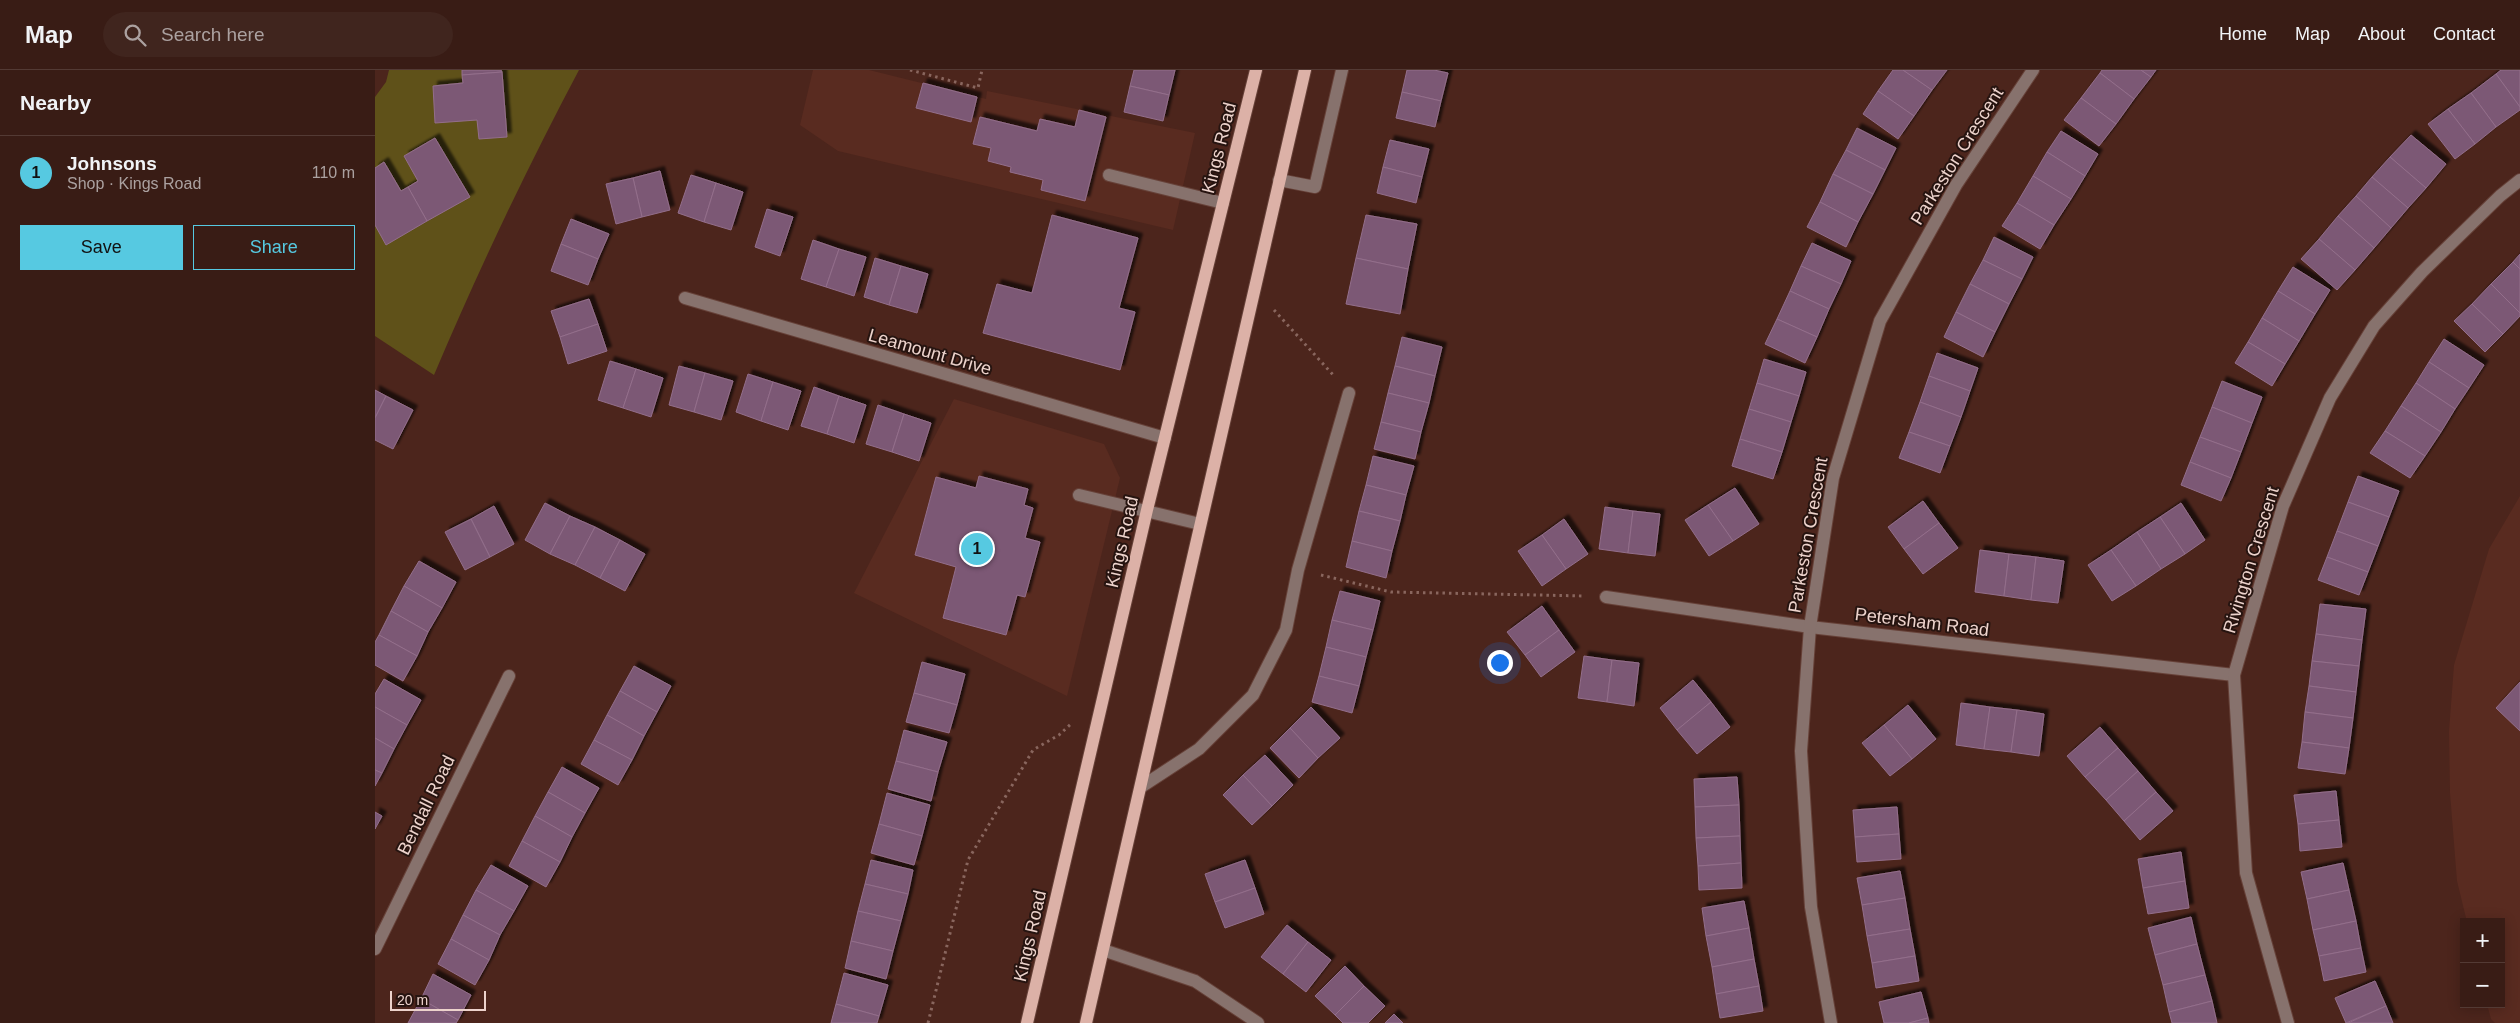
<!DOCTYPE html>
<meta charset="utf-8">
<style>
:root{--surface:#391c15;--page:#40251e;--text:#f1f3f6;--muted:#aba1a0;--line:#533a34;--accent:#56c9e1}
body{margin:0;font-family:Arial,sans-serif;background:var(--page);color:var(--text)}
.controls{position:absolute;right:15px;bottom:15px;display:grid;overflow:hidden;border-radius:0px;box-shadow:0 2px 12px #0003}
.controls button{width:45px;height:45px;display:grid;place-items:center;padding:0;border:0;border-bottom:1px solid var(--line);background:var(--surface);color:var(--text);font:25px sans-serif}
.scale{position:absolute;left:15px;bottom:12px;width:96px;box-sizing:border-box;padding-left:5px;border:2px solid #edd3cc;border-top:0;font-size:14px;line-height:18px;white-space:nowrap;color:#edd3cc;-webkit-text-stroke:4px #261410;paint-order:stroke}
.you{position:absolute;left:1124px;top:592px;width:18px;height:18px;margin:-12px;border:4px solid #fff;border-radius:50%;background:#1a73e8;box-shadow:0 0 0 8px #1a73e833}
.badge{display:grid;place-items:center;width:32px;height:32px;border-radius:50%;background:var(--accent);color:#111;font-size:16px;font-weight:700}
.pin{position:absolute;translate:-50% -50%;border:2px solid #fff;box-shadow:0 1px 5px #0006}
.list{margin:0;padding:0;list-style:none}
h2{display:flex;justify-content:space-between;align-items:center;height:65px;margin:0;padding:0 20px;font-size:21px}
h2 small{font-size:16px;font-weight:400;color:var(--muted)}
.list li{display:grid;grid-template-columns:32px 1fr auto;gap:15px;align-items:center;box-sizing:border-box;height:75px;padding:0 20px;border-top:1px solid var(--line)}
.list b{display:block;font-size:19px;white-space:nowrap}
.list p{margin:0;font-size:16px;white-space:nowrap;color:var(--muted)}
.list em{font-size:16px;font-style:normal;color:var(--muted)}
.actions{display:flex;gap:10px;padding:15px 20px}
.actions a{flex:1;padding:11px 0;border:1px solid var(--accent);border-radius:0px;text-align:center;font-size:18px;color:var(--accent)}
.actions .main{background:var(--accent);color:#111}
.icon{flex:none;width:28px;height:28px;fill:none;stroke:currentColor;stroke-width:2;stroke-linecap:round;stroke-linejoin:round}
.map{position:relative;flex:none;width:2145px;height:953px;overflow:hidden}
header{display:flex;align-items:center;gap:30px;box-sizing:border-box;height:70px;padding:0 25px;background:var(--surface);border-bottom:1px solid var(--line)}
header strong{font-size:24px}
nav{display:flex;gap:28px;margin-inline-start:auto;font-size:18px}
.search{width:350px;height:45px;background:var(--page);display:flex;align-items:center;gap:12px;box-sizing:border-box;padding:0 18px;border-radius:28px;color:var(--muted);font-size:19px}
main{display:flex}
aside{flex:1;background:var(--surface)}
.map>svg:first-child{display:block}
.built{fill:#592b20}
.green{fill:#5f5119}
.building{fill:#7c5975;stroke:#936e8b;filter:url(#shadow)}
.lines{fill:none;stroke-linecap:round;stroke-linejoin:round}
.minor-casing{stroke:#664138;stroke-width:14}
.major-casing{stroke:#664138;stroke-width:14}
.path{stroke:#89665e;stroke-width:3;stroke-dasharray:2.5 4;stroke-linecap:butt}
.minor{stroke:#87726d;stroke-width:12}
.major{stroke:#dcb1a7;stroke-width:12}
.labels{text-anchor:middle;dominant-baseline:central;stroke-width:4;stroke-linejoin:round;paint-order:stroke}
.street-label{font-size:18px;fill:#edd3cc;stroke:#261410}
</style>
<header>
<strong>Map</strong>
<div class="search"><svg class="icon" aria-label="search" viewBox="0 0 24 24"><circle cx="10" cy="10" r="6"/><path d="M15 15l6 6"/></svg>Search here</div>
<nav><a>Home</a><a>Map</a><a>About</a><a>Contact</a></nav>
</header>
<main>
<aside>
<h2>Nearby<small></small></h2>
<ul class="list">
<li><span class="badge">1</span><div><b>Johnsons</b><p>Shop · Kings Road</p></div><em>110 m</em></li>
</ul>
<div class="actions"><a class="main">Save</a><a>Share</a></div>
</aside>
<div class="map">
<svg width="2145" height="953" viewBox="0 0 2145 953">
<defs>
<filter id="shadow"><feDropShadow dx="4.5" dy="-4.5" stdDeviation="1" flood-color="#0009"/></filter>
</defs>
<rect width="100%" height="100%" fill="#4c251c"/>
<g class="built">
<polygon points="438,0 494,0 611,29 612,21 820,63 798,160 463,81 425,55"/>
<polygon points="579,329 729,374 745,408 692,626 479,523"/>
<polygon points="2145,426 2145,953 2120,953 2116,949 2112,934 2126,934 2126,852 2092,852 2082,811 2075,723 2074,661 2079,595 2114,479"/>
</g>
<path class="green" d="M14 0H204C151 100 103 201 59 305L0 266V27L11 12Z"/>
<g class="building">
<polygon points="87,0 126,0 127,2 87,5"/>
<polygon points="759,0 800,0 794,25 755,16"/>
<polygon points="1032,0 1059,0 1073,3 1066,31 1027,22"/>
<polygon points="1518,0 1528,0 1557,20 1539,46 1503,21"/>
<polygon points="1528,0 1572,0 1557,20"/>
<polygon points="1727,0 1766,0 1776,7 1759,29 1725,3"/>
<polygon points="1766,0 1781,0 1776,7"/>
<polygon points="2126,0 2145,0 2145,37 2121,4"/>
<polygon points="127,2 132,67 104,69 102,50 60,53 58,16 88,13 87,5"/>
<polygon points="1725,3 1759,29 1741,54 1706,28"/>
<polygon points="2121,4 2145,37 2145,40 2121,57 2096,23"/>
<polygon points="548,13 602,27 596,52 541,38"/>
<polygon points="755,16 794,25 788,51 749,42"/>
<polygon points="1503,21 1539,46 1523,69 1488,44"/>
<polygon points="1027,22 1066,31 1060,57 1021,48"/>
<polygon points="2096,23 2121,57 2100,74 2073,39"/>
<polygon points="1706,28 1741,54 1724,76 1689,50"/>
<polygon points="2073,39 2100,74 2080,89 2053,54"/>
<polygon points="704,40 731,47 710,131 666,120 668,110 635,102 636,97 613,91 616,78 598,74 605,47 662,61 665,49 700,57"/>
<polygon points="1482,58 1521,78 1510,100 1471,80"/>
<polygon points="1686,61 1723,84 1710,106 1672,82"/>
<polygon points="2036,65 2071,94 2051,118 2015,87"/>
<polygon points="60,68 95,127 52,151 33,117 43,111 29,86"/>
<polygon points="1015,70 1054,79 1047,107 1008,97"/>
<polygon points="1471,80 1510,100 1498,124 1458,104"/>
<polygon points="1672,82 1710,106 1696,129 1658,106"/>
<polygon points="2015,87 2051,118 2033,138 1997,107"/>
<polygon points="9,92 26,121 33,117 52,151 11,175 0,155 0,98"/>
<polygon points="1008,97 1047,107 1041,133 1002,123"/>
<polygon points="285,101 295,140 267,147 258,108"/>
<polygon points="1458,104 1498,124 1483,152 1445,132"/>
<polygon points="316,105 341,113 329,152 303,143"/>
<polygon points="1658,106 1696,129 1679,155 1642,133"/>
<polygon points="1997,107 2033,138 2016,158 1981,126"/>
<polygon points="258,108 267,147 241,154 231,114"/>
<polygon points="341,113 368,122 356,160 329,152"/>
<polygon points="1981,126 2016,158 1999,178 1963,146"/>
<polygon points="1445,132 1483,152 1471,177 1432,157"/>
<polygon points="1642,133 1679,155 1665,179 1627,156"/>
<polygon points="392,139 418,147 405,186 380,177"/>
<polygon points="677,145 763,168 744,238 760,242 745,300 608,263 622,214 657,223"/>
<polygon points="991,145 1042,154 1033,199 981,188"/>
<polygon points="1963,146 1999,178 1980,200 1944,169"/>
<polygon points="196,149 234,164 223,189 186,174"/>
<polygon points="1619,167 1658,187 1647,209 1608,190"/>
<polygon points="1944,169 1980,200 1962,220 1926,189"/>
<polygon points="438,170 464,179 451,217 426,209"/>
<polygon points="1437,173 1476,191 1466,214 1426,196"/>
<polygon points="186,174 223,189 213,215 176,201"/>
<polygon points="464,179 491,187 479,226 451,217"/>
<polygon points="2145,184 2145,199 2138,192"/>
<polygon points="500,188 526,196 514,235 489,227"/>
<polygon points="981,188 1033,199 1025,244 971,234"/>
<polygon points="1608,190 1647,209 1634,234 1595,214"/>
<polygon points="2138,192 2145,199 2145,243 2116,214"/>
<polygon points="526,196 553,204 542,243 514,235"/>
<polygon points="1426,196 1466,214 1454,239 1415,221"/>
<polygon points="1918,197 1955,220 1940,244 1903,221"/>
<polygon points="1595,214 1634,234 1620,262 1581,242"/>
<polygon points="2116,214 2145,243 2145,246 2128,264 2097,234"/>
<polygon points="1415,221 1454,239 1442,267 1402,249"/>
<polygon points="1903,221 1940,244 1924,271 1887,248"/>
<polygon points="214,229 223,254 185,267 176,241"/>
<polygon points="2097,234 2128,264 2110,282 2079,251"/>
<polygon points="1581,242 1620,262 1608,287 1569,267"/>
<polygon points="1887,248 1924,271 1910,294 1873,272"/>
<polygon points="1402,249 1442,267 1430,293 1390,274"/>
<polygon points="223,254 232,281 193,294 185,267"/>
<polygon points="1027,267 1067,277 1060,306 1020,296"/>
<polygon points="2069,269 2109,295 2094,318 2054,292"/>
<polygon points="1873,272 1910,294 1897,316 1860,293"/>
<polygon points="1562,283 1603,298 1595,321 1554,306"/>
<polygon points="1389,289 1431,302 1424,326 1382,313"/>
<polygon points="235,291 261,299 248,338 223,330"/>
<polygon points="2054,292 2094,318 2080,339 2041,313"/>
<polygon points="304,296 330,303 319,342 294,335"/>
<polygon points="1020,296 1060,306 1054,333 1013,323"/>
<polygon points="261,299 288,308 276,347 248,338"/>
<polygon points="330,303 358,311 346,350 319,342"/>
<polygon points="373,304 398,312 386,351 361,342"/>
<polygon points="1554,306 1595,321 1586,347 1545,332"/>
<polygon points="1847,311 1887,327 1877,353 1837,337"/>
<polygon points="398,312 426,321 413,360 386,351"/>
<polygon points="1382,313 1424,326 1416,352 1374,339"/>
<polygon points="2041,313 2080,339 2066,362 2026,336"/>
<polygon points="439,317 464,326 452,364 426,356"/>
<polygon points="0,320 11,326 0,348"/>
<polygon points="1013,323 1054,333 1046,362 1006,352"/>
<polygon points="11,326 38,340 18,379 0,370 0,348"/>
<polygon points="464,326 491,335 479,373 452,364"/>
<polygon points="1545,332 1586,347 1575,376 1534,362"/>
<polygon points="503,335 529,344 517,382 491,374"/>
<polygon points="2026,336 2066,362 2050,386 2010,361"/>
<polygon points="1837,337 1877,353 1866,382 1825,367"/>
<polygon points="1374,339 1416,352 1407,382 1365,369"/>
<polygon points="529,344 556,353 544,391 517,382"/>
<polygon points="1006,352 1046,362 1040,389 999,379"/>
<polygon points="2010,361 2050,386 2035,408 1995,383"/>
<polygon points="1534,362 1575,376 1565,403 1524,388"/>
<polygon points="1825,367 1866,382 1856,408 1815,392"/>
<polygon points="1365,369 1407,382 1398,409 1357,396"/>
<polygon points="998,386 1039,396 1031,425 991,415"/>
<polygon points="1815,392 1856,408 1846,431 1806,415"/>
<polygon points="604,406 653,419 649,435 658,438 650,468 665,472 650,527 642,525 631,565 568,548 581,497 540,485 561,407 601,418"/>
<polygon points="1983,406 2024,421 2014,447 1973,432"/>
<polygon points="991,415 1031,425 1025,451 984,441"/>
<polygon points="1360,418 1384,454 1358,471 1333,435"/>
<polygon points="1548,431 1564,453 1529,479 1513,457"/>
<polygon points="1973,432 2014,447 2003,476 1962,461"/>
<polygon points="170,433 195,446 175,484 150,470"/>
<polygon points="1806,433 1830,470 1810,484 1785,447"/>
<polygon points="1333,435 1358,471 1334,486 1310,450"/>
<polygon points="119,436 139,474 115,487 96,449"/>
<polygon points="1230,437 1258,441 1253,483 1224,479"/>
<polygon points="984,441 1025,451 1017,481 977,471"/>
<polygon points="1258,441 1285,444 1280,486 1253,483"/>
<polygon points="195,446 220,457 200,495 175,484"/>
<polygon points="1785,447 1810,484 1786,499 1762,462"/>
<polygon points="96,449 115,487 90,500 70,462"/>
<polygon points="1189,449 1213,484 1191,499 1167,465"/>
<polygon points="1564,453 1583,478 1548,504 1529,479"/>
<polygon points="220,457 245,470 225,508 200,495"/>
<polygon points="1962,461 2003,476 1993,502 1952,487"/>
<polygon points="1762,462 1786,499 1761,516 1736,480"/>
<polygon points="1167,465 1191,499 1167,516 1143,481"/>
<polygon points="245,470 270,484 250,521 225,508"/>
<polygon points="977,471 1017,481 1011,508 971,497"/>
<polygon points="1605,480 1634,484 1629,526 1600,522"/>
<polygon points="1736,480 1761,516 1737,531 1713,495"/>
<polygon points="1634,484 1661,487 1656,530 1629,526"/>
<polygon points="1661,487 1689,491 1683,533 1656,530"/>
<polygon points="1952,487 1993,502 1984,525 1943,510"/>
<polygon points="44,491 81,512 67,538 29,516"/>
<polygon points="29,516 67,538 53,562 16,541"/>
<polygon points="965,521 1005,531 998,560 957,550"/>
<polygon points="1945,534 1991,539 1987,570 1941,564"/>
<polygon points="1167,536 1184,560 1150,585 1132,562"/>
<polygon points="16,541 53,562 42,586 4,565"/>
<polygon points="957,550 998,560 991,587 951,577"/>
<polygon points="1184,560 1200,582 1166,607 1150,585"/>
<polygon points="1941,564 1987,570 1984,596 1937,591"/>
<polygon points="4,565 42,586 28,611 0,595 0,572"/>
<polygon points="951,577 991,587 984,616 944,606"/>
<polygon points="1209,586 1237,590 1232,632 1203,628"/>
<polygon points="1237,590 1264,593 1259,636 1232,632"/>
<polygon points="1937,591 1984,596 1981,622 1934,616"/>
<polygon points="547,592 590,604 582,635 539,623"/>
<polygon points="259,596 296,616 282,642 245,621"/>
<polygon points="944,606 984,616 977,643 937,632"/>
<polygon points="9,609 46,630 32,655 0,637 0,624"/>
<polygon points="1318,610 1336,632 1302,660 1285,638"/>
<polygon points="2145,612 2145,661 2121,638"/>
<polygon points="1934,616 1981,622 1978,648 1930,642"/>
<polygon points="245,621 282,642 269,666 232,645"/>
<polygon points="539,623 582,635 574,663 531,652"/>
<polygon points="1336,632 1355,657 1322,684 1302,660"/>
<polygon points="1586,633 1615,637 1609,679 1581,675"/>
<polygon points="1533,635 1561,669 1537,689 1509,655"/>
<polygon points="0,637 32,655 19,679 0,668"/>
<polygon points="936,637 965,668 943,688 915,658"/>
<polygon points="1615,637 1642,640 1636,682 1609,679"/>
<polygon points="1642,640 1669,644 1664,686 1636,682"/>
<polygon points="1930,642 1978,648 1974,678 1927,672"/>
<polygon points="232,645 269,666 257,690 219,670"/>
<polygon points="1509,655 1537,689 1515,706 1487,673"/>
<polygon points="1725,657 1743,678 1710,707 1692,686"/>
<polygon points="915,658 943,688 924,708 895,678"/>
<polygon points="529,660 572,672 563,702 521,691"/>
<polygon points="0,668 19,679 7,703 0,700"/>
<polygon points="219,670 257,690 243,715 206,694"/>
<polygon points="1927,672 1974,678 1970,704 1923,698"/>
<polygon points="1743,678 1763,701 1731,730 1710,707"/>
<polygon points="890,685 918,715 897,736 868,705"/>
<polygon points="521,691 563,702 556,731 513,719"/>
<polygon points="187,697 224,718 210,743 173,722"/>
<polygon points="0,700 7,703 0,716"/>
<polygon points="1763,701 1781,722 1749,751 1731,730"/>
<polygon points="868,705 897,736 877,755 848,725"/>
<polygon points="1362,707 1364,735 1320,737 1319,709"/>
<polygon points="1961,721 1964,750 1923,754 1919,725"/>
<polygon points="173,722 210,743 197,767 160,746"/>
<polygon points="1781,722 1798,741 1765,770 1749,751"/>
<polygon points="512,723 555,735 547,766 504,754"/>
<polygon points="1364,735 1365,766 1321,768 1320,737"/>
<polygon points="1522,737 1524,764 1480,767 1478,740"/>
<polygon points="0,742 7,746 0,759"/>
<polygon points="160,746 197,767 185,792 147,771"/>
<polygon points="1964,750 1967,777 1925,781 1923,754"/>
<polygon points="504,754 547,766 539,795 496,783"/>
<polygon points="1524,764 1526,789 1482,792 1480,767"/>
<polygon points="1365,766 1366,793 1323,796 1321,768"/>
<polygon points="147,771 185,792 171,817 134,796"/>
<polygon points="1806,782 1810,811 1768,818 1763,789"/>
<polygon points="496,790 538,800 533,824 490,814"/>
<polygon points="870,790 880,818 840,832 830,804"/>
<polygon points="1366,793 1367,818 1324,820 1323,796"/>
<polygon points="1968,793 1974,820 1932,829 1926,802"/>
<polygon points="116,795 153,816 139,841 101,820"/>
<polygon points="1525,801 1530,828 1487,835 1482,808"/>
<polygon points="1810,811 1814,838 1773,844 1768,818"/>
<polygon points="490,814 533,824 526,851 483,841"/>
<polygon points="880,818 889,844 850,858 840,832"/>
<polygon points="101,820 139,841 125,865 88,845"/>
<polygon points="1974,820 1981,851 1938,860 1932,829"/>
<polygon points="1530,828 1535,859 1492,866 1487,835"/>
<polygon points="1369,831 1374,858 1331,866 1327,838"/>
<polygon points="483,841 526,851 518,881 476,871"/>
<polygon points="88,845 125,865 114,890 76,869"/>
<polygon points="1816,847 1822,874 1780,885 1773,858"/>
<polygon points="1981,851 1986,878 1944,886 1938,860"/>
<polygon points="912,855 933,872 908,904 886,887"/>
<polygon points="1374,858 1379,889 1337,897 1331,866"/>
<polygon points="1535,859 1540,886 1497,893 1492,866"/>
<polygon points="76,869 114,890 100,915 63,894"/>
<polygon points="476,871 518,881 511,909 470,898"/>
<polygon points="933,872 956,890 931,922 908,904"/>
<polygon points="1822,874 1830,905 1788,915 1780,885"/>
<polygon points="1986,878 1991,902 1949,911 1944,886"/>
<polygon points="1540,886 1544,911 1501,918 1497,893"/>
<polygon points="1379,889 1384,916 1341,924 1337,897"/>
<polygon points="970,896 989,916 960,945 940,926"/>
<polygon points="469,903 513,915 504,946 461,934"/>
<polygon points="58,904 96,925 83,950 46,929"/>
<polygon points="1830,905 1837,931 1794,942 1788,915"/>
<polygon points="2000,911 2011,936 1971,953 1960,928"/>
<polygon points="989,916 1010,936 993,953 968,953 960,945"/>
<polygon points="1384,916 1388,941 1345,948 1341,924"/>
<polygon points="1546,922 1553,948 1534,953 1509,953 1504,932"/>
<polygon points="46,929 83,950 81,953 33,953"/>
<polygon points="1837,931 1842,953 1797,953 1794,942"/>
<polygon points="461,934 504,946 502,953 456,953"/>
<polygon points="2011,936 2018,953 1973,953"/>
<polygon points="1019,944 1028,953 1010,953"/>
<polygon points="1553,948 1554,953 1534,953"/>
</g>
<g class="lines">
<g class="minor-casing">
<g id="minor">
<polyline points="734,105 848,133"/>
<polyline points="904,110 940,117 967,0"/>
<polyline points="310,228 790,368"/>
<polyline points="704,425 825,454"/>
<polyline points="1231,527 1435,557 1859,605"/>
<polyline points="766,717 824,679 878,625 911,560 923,500 974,323"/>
<polyline points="0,879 134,606"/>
<polyline points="728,880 820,911 883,953"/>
<polyline points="1456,953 1436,837 1426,681 1435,557 1458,408 1505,251 1581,115 1658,0"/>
<polyline points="1913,953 1871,803 1859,605 1908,436 1955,328 1999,256 2047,202 2125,126 2145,110"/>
</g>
</g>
<g class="major-casing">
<g id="major">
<polyline points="652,953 772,440 881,0"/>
<polyline points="711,953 930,0"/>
</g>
</g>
<g class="path">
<polyline points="535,0 603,18 607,0"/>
<polyline points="899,240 960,307"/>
<polyline points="946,505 1016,522 1210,526"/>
<polyline points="553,953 593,790 658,680 684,665 697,653"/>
</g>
<use href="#minor" class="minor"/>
<use href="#major" class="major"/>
</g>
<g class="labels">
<g class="street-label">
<text transform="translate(844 78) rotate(-76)">Kings Road</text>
<text transform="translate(1582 86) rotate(-58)">Parkeston Crescent</text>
<text transform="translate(555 282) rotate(16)">Leamount Drive</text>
<text transform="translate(1433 465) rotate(-80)">Parkeston Crescent</text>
<text transform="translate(747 472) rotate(-77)">Kings Road</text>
<text transform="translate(1876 490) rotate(-73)">Rivington Crescent</text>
<text transform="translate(1547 552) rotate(7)">Petersham Road</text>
<text transform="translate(51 735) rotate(-64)">Bendall Road</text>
<text transform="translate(655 866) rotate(-77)">Kings Road</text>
</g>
</g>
</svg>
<div class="controls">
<button>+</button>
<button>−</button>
</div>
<div class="scale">20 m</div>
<div class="you"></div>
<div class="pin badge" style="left:602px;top:479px">1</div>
</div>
</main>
